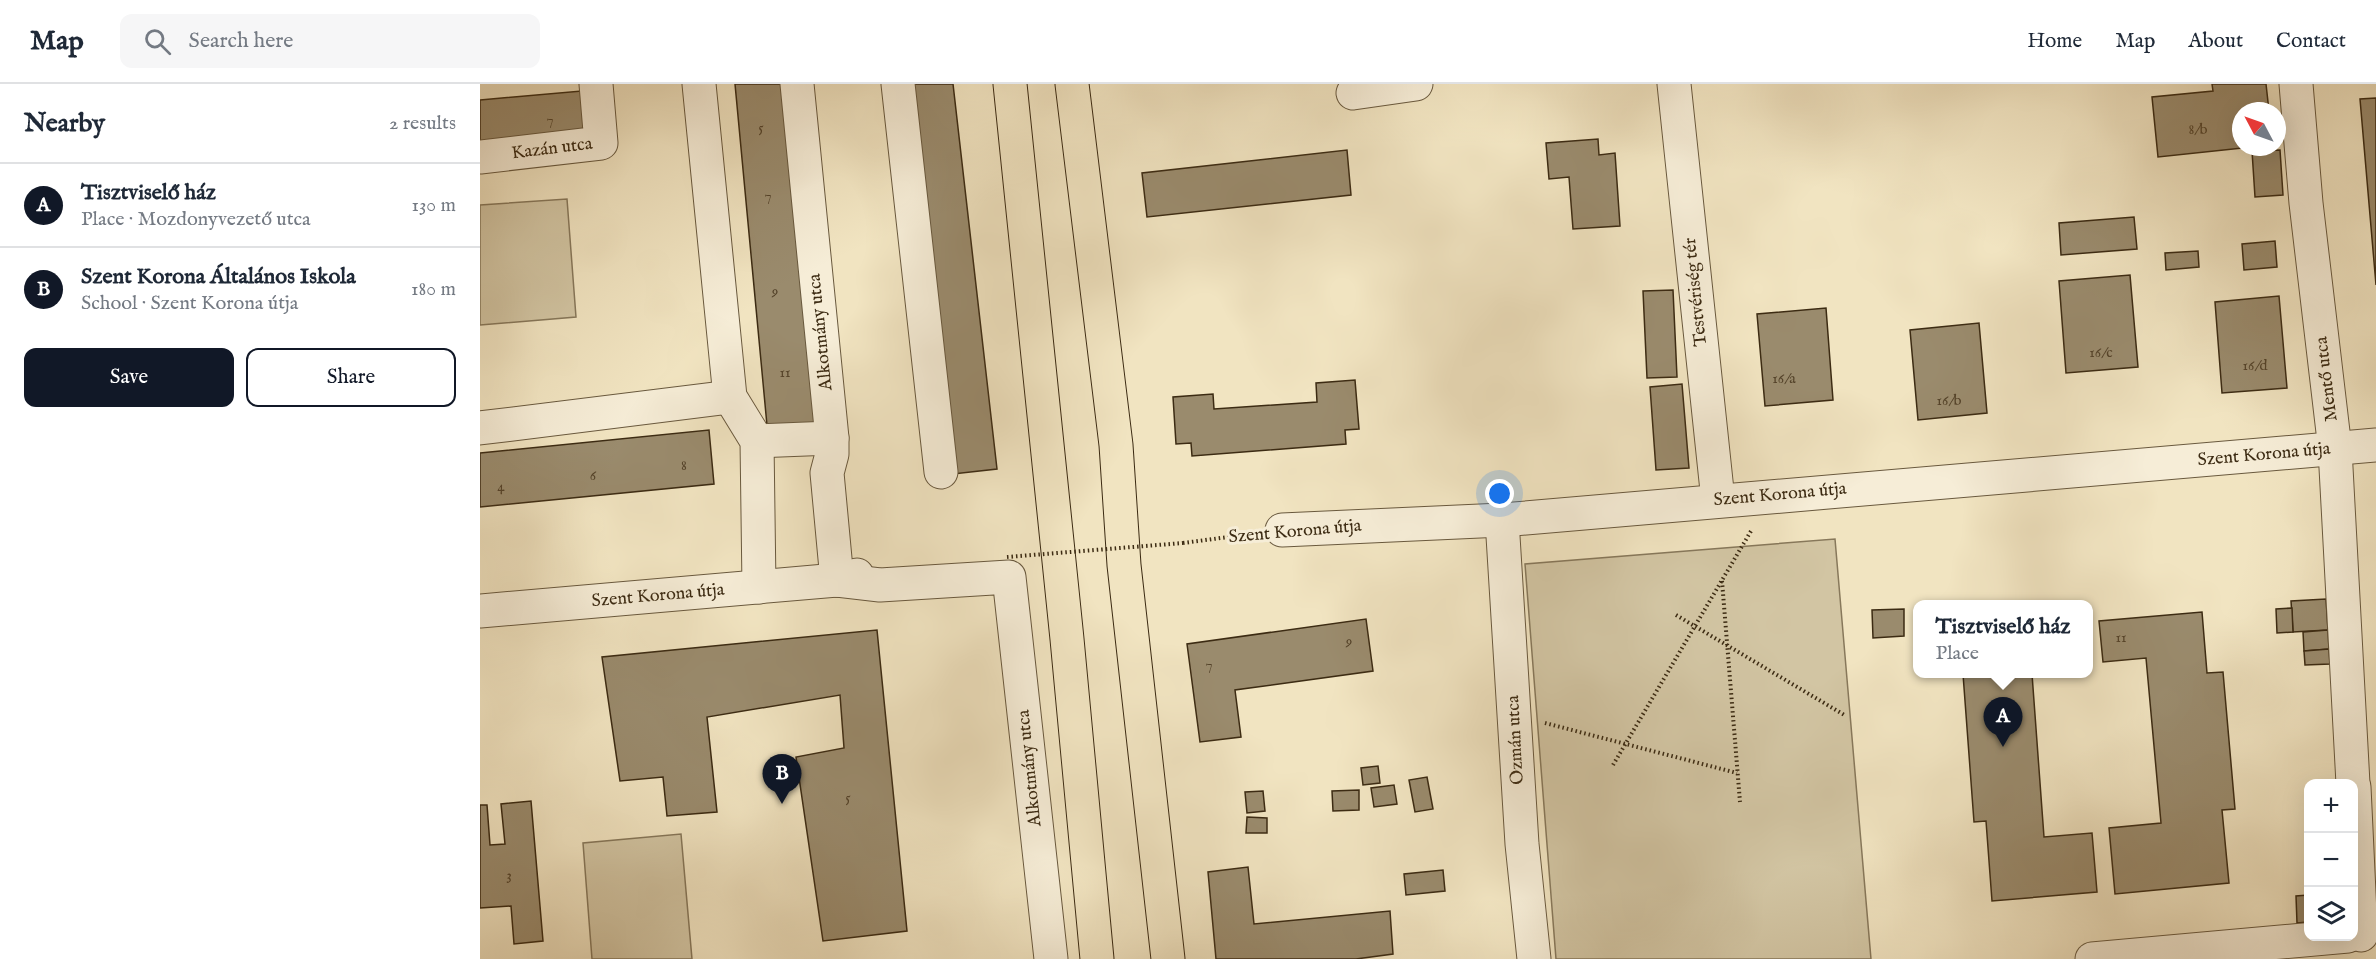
<!DOCTYPE html>
<meta charset="utf-8">
<style>
:root{--surface:#fff;--page:#f6f6f7;--text:#1f2937;--muted:#747a83;--line:#e0e1e3;--accent:#111827}
body{margin:0;font-family:"IM FELL English",serif;background:var(--page);color:var(--text)}
.controls{position:absolute;right:18px;bottom:18px;display:grid;overflow:hidden;border-radius:12px;box-shadow:0 6px 24px #0002}
.controls button{width:54px;height:54px;display:grid;place-items:center;padding:0;border:0;border-bottom:2px solid var(--line);background:var(--surface);color:var(--text);font:30px sans-serif}
.compass{position:absolute;left:1752px;top:18px;width:54px;height:54px;border-radius:50%;background:var(--surface);box-shadow:0 6px 24px #0002;rotate:311deg}
.you{position:absolute;left:1020px;top:410px;width:21px;height:21px;margin:-15px;border:4px solid #fff;border-radius:50%;background:#1a73e8;box-shadow:0 0 0 9px #1a73e833}
.badge{display:grid;place-items:center;width:39px;height:39px;border-radius:50%;background:var(--accent);color:#fff;font-size:20px;font-weight:700}
.pin{position:absolute;translate:-50% -50px;filter:drop-shadow(0 2px 3px #0008)}
.pin::after{content:'';position:absolute;top:32px;width:21px;height:18px;background:inherit;clip-path:polygon(0 0,100% 0,50% 100%)}
.popup{position:absolute;left:1433px;top:516px;width:180px;height:78px;box-sizing:border-box;display:grid;place-content:center;border-radius:12px;background:var(--surface);filter:drop-shadow(0 2px 4px #0005);font-size:20px;white-space:nowrap;color:var(--muted)}
.popup b{font-size:22px;color:var(--text)}
.popup::after{content:'';position:absolute;left:50%;top:100%;margin-left:-12px;border:12px solid transparent;border-top-color:var(--surface)}
.list{margin:0;padding:0;list-style:none}
h2{display:flex;justify-content:space-between;align-items:center;height:78px;margin:0;padding:0 24px;font-size:26px}
h2 small{font-size:20px;font-weight:400;color:var(--muted)}
.list li{display:grid;grid-template-columns:39px 1fr auto;gap:18px;align-items:center;box-sizing:border-box;height:84px;padding:0 24px;border-top:2px solid var(--line)}
.list b{display:block;font-size:22px;white-space:nowrap}
.list p{margin:0;font-size:20px;white-space:nowrap;color:var(--muted)}
.list em{font-size:20px;font-style:normal;color:var(--muted)}
.actions{display:flex;gap:12px;padding:18px 24px}
.actions a{flex:1;padding:14px 0;border:2px solid var(--accent);border-radius:12px;text-align:center;font-size:21px;color:var(--accent)}
.actions .main{background:var(--accent);color:#fff}
.icon{flex:none;width:33px;height:33px;fill:none;stroke:currentColor;stroke-width:2;stroke-linecap:round;stroke-linejoin:round}
.map{position:relative;flex:none;width:1896px;height:875px;overflow:hidden}
header{display:flex;align-items:center;gap:36px;box-sizing:border-box;height:84px;padding:0 30px;background:var(--surface);border-bottom:2px solid var(--line)}
header strong{font-size:28px}
nav{display:flex;gap:33px;margin-inline-start:auto;font-size:21px}
.search{width:420px;height:54px;background:var(--page);display:flex;align-items:center;gap:15px;box-sizing:border-box;padding:0 21px;border-radius:12px;color:var(--muted);font-size:22px}
main{display:flex}
aside{flex:1;background:var(--surface)}
.map>svg:first-child{display:block}
.green{fill:#d2c5a3;stroke:#87785b;stroke-width:1.5}
.building{fill:#9a8b6d;stroke:#3c2b13;stroke-width:1.5}
.lines{fill:none;stroke-linecap:round;stroke-linejoin:round}
.minor-casing{stroke:#69593e;stroke-width:35}
.major-casing{stroke:#3c2b13;stroke-width:35}
.path{stroke:#3c2b13;stroke-width:4;stroke-dasharray:1.5 3;stroke-linecap:butt}
.minor{stroke:#f6edd7;stroke-width:33}
.major{stroke:#f1e4c1;stroke-width:33}
.path-bridge{stroke:#3c2b13;stroke-width:4;stroke-dasharray:1.5 3;stroke-linecap:butt}
.labels{text-anchor:middle;dominant-baseline:central;stroke-width:6;stroke-linejoin:round;paint-order:stroke}
.number-label{font-size:15px;fill:#54432a}
.street-label{font-size:18px;fill:#3c2b13;stroke:#f6edd7}
</style>
<header>
<strong>Map</strong>
<div class="search"><svg class="icon" aria-label="search" viewBox="0 0 24 24"><circle cx="10" cy="10" r="6"/><path d="M15 15l6 6"/></svg>Search here</div>
<nav><a>Home</a><a>Map</a><a>About</a><a>Contact</a></nav>
</header>
<main>
<aside>
<h2>Nearby<small>2 results</small></h2>
<ul class="list">
<li><span class="badge">A</span><div><b>Tisztviselő ház</b><p>Place · Mozdonyvezető utca</p></div><em>130 m</em></li>
<li><span class="badge">B</span><div><b>Szent Korona Általános Iskola</b><p>School · Szent Korona útja</p></div><em>180 m</em></li>
</ul>
<div class="actions"><a class="main">Save</a><a>Share</a></div>
</aside>
<div class="map">
<svg width="1896" height="875" viewBox="0 0 1896 875">
<rect width="100%" height="100%" fill="#f1e4c1"/>
<filter id="stains"><feTurbulence type="fractalNoise" baseFrequency=".00333" numOctaves="4"/><feColorMatrix values="0 0 0 0 .2 0 0 0 0 .09 0 0 0 0 .02 0 0 0 .5 -.17"/></filter>
<radialGradient id="worn" r=".72"><stop offset=".6" stop-color="#630" stop-opacity="0"/><stop offset="1" stop-color="#630" stop-opacity=".3"/></radialGradient>
<g class="green">
<polygon points="87,115 96,233 0,241 0,121"/>
<polygon points="1355,455 1391,875 1076,875 1045,480"/>
<polygon points="201,750 212,875 112,875 103,759"/>
</g>
<g class="building">
<polygon points="255,0 310,0 343,346 288,352"/>
<polygon points="429,0 473,0 517,385 473,390"/>
<polygon points="1732,0 1786,0 1789,27 1761,27 1761,63 1772,63 1678,73 1672,13 1733,7"/>
<polygon points="113,6 118,57 0,67 0,16"/>
<polygon points="1896,14 1896,201 1880,15"/>
<polygon points="1118,55 1119,71 1135,69 1140,142 1093,145 1089,93 1069,95 1066,59"/>
<polygon points="867,66 871,111 667,133 662,89"/>
<polygon points="1800,66 1803,111 1775,113 1772,67"/>
<polygon points="1654,133 1657,165 1581,171 1579,139"/>
<polygon points="1795,157 1797,183 1764,186 1762,160"/>
<polygon points="1718,167 1719,183 1686,186 1685,169"/>
<polygon points="1650,191 1658,283 1586,289 1579,197"/>
<polygon points="1193,206 1197,293 1167,294 1163,207"/>
<polygon points="1799,212 1807,304 1742,309 1735,218"/>
<polygon points="1346,224 1353,316 1285,322 1277,230"/>
<polygon points="1499,239 1507,329 1438,336 1430,246"/>
<polygon points="875,296 879,345 865,346 866,360 712,372 711,359 696,360 693,313 733,310 734,325 837,318 836,299"/>
<polygon points="1202,300 1209,384 1176,386 1170,303"/>
<polygon points="229,346 234,400 0,423 0,369"/>
<polygon points="1846,515 1848,546 1813,548 1811,517"/>
<polygon points="1812,524 1813,548 1797,549 1796,525"/>
<polygon points="1424,525 1424,552 1393,554 1392,526"/>
<polygon points="1722,528 1727,589 1743,588 1755,725 1742,726 1749,799 1635,810 1629,744 1681,739 1666,574 1623,578 1619,537"/>
<polygon points="886,535 893,587 755,606 761,653 720,658 707,560"/>
<polygon points="397,546 427,847 343,857 316,673 364,664 360,611 227,633 237,728 187,732 183,693 140,697 122,573"/>
<polygon points="1848,546 1849,565 1824,567 1823,548"/>
<polygon points="1849,565 1850,580 1825,581 1824,567"/>
<polygon points="1483,590 1552,590 1564,753 1612,749 1617,808 1512,817 1506,737 1494,738"/>
<polygon points="898,682 900,699 883,701 881,684"/>
<polygon points="947,693 953,725 935,728 929,696"/>
<polygon points="914,701 917,720 894,723 891,704"/>
<polygon points="879,706 879,726 853,727 852,707"/>
<polygon points="783,707 785,727 767,729 765,708"/>
<polygon points="51,717 63,857 34,860 31,822 0,824 0,721 7,721 10,761 25,760 21,720"/>
<polygon points="767,733 787,734 787,749 766,749"/>
<polygon points="768,783 774,840 910,827 913,870 876,875 736,875 728,788"/>
<polygon points="963,786 965,807 926,811 924,790"/>
<polygon points="1828,811 1828,838 1817,839 1816,812"/>
</g>
<g class="lines">
<g class="minor-casing">
<g id="minor">
<polyline points="219,0 250,313 277,357 279,503"/>
<polyline points="317,0 352,354 352,370 347,389 357,496"/>
<polyline points="418,0 461,388"/>
<polyline points="1194,0 1238,416"/>
<polyline points="1816,0 1826,119 1855,365 1873,700"/>
<polyline points="873,9 936,0"/>
<polyline points="0,73 121,59 116,0"/>
<polyline points="0,344 250,313"/>
<polyline points="277,357 352,354"/>
<polyline points="1022,436 1042,760 1054,875"/>
<polyline points="802,446 1022,436 1896,361"/>
<polyline points="357,496 400,501 529,493 571,875"/>
<polyline points="0,527 357,496 377,491"/>
<polyline points="1874,703 1881,851"/>
<polyline points="1612,875 1868,852"/>
</g>
</g>
<g class="major-casing">
<g id="major">
<polyline points="530,0 587,555 617,875"/>
<polyline points="592,0 636,361 644,481 688,875"/>
</g>
</g>
<g class="path">
<polyline points="703,459 771,450"/>
<polyline points="1242,497 1260,718"/>
<polyline points="1196,531 1366,632"/>
<polyline points="1065,639 1257,689"/>
<polyline points="1133,681 1271,447"/>
</g>
<use href="#minor" class="minor"/>
<use href="#major" class="major"/>
<polyline class="path-bridge" points="527,473 703,459"/>
</g>
<g class="labels">
<g class="number-label">
<text x="70" y="35">7</text>
<text x="281" y="43">5</text>
<text x="1718" y="45">8/b</text>
<text x="288" y="111">7</text>
<text x="295" y="207">9</text>
<text x="1621" y="268">16/c</text>
<text x="1775" y="281">16/d</text>
<text x="305" y="288">11</text>
<text x="1304" y="294">16/a</text>
<text x="1469" y="316">16/b</text>
<text x="204" y="381">8</text>
<text x="113" y="391">6</text>
<text x="21" y="402">4</text>
<text x="1641" y="553">11</text>
<text x="869" y="557">9</text>
<text x="729" y="580">7</text>
<text x="368" y="713">5</text>
<text x="29" y="791">3</text>
</g>
<g class="street-label">
<text transform="translate(72 65) rotate(-7)">Kazán utca</text>
<text transform="translate(1216 208) rotate(-96)">Testvériség tér</text>
<text transform="translate(341 248) rotate(-96)">Alkotmány utca</text>
<text transform="translate(1847 295) rotate(-97)">Mentő utca</text>
<text transform="translate(1784 371) rotate(-5)">Szent Korona útja</text>
<text transform="translate(1300 411) rotate(-5)">Szent Korona útja</text>
<text transform="translate(815 448) rotate(-5)">Szent Korona útja</text>
<text transform="translate(178 512) rotate(-5)">Szent Korona útja</text>
<text transform="translate(1036 656) rotate(-93)">Ozmán utca</text>
<text transform="translate(550 684) rotate(-96)">Alkotmány utca</text>
</g>
</g>
<rect width="100%" height="100%" filter="url(#stains)"/>
<rect width="100%" height="100%" fill="url(#worn)"/>
</svg>
<div class="controls">
<button>+</button>
<button>−</button>
<button><svg class="icon" aria-label="layers" viewBox="0 0 24 24"><path d="M12 4l9 5-9 5-9-5zM3 14l9 5 9-5"/></svg></button>
</div>
<svg class="compass" viewBox="-18 -18 36 36"><path d="M0-13l5 13h-10z" fill="#e53935"/><path d="M0 13l5-13h-10z" fill="#747a83"/></svg>
<div class="you"></div>
<div class="pin badge" style="left:1523px;top:663px">A</div>
<div class="popup"><b>Tisztviselő ház</b>Place</div>
<div class="pin badge" style="left:302px;top:720px">B</div>
</div>
</main>
